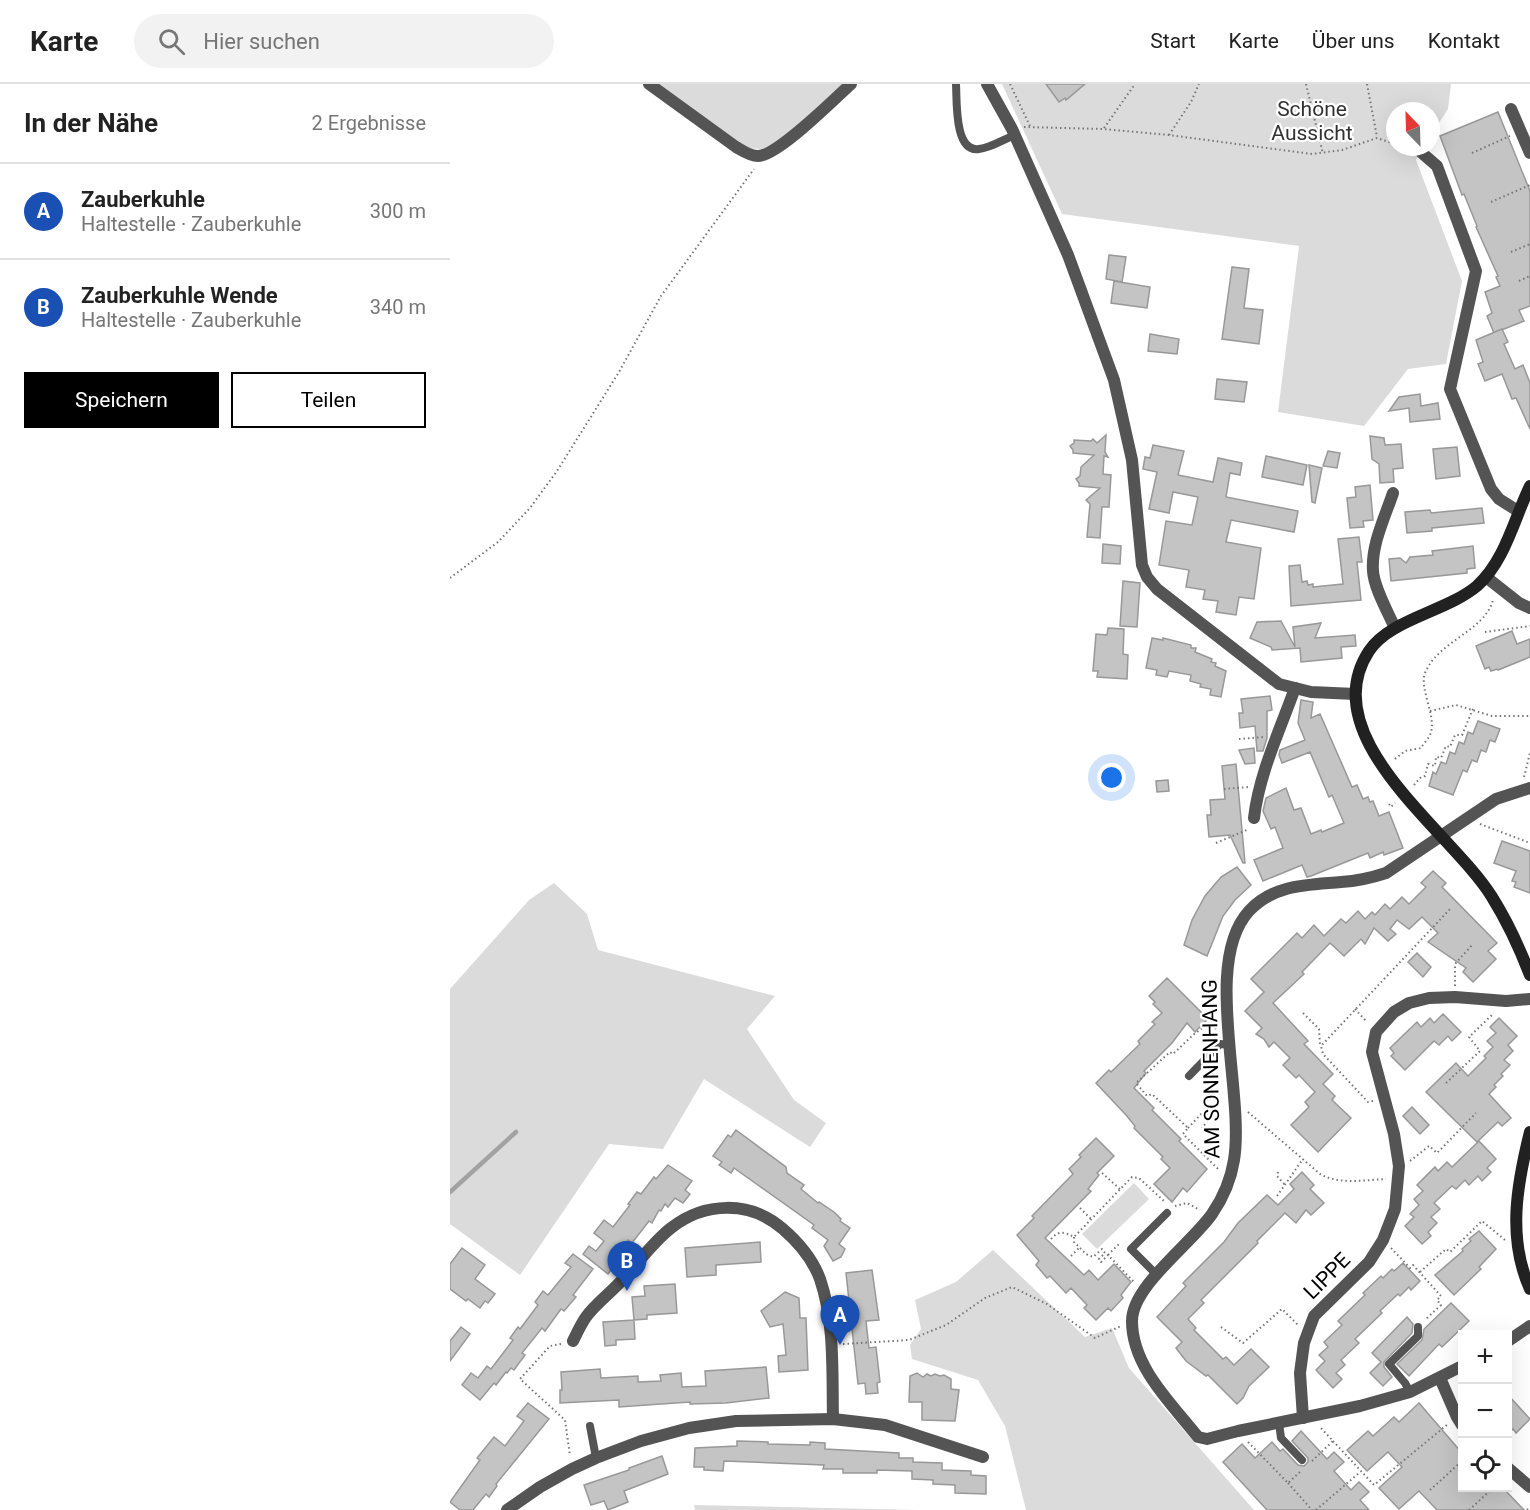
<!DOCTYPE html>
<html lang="de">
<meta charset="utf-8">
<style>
:root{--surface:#fff;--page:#f2f2f2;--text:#222;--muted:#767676;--line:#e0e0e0;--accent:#000}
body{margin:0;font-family:Roboto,sans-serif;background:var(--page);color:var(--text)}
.controls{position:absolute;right:18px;bottom:18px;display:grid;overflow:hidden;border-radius:0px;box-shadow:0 6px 24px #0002}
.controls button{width:54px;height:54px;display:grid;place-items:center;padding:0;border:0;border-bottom:2px solid var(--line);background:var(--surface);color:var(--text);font:30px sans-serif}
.compass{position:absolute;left:936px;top:18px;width:54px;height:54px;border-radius:50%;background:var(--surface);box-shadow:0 6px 24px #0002;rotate:337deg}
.you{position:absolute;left:662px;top:694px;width:21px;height:21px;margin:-15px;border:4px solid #fff;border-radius:50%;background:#1a73e8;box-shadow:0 0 0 9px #1a73e833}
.badge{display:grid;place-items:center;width:39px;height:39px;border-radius:50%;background:var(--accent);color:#fff;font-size:20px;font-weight:700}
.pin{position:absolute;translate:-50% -50px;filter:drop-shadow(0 2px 3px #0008)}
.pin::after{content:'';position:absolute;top:32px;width:21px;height:18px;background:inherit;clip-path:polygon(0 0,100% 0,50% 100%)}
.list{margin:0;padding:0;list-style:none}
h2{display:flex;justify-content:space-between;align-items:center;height:78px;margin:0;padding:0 24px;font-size:26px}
h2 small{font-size:20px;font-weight:400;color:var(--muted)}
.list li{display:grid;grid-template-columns:39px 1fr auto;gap:18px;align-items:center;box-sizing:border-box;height:96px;padding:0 24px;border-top:2px solid var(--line)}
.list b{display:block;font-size:22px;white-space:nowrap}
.list p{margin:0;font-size:20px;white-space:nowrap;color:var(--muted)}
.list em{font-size:20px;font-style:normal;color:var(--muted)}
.actions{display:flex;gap:12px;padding:18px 24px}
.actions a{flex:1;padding:14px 0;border:2px solid var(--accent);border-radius:0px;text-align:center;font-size:21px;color:var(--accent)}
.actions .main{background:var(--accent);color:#fff}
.icon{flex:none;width:33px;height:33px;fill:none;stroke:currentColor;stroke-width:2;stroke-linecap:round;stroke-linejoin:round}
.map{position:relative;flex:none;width:1080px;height:1426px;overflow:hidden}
header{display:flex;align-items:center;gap:36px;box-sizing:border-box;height:84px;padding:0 30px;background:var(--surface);border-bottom:2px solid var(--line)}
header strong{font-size:28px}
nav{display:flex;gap:33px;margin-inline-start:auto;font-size:21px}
.search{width:420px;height:54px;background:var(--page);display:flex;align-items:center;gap:15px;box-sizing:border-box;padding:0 21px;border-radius:33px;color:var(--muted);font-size:22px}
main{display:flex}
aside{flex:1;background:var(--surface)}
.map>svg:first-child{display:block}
.green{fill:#dbdbdb}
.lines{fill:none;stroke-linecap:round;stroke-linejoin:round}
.stream{stroke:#a2a2a2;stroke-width:4.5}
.building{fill:#c4c4c4;stroke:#989898;stroke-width:1.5}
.path{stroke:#767676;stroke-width:2;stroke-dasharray:1.5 3;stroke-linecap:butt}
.lane{stroke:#545454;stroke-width:8}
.street{stroke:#545454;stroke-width:12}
.secondary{stroke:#212121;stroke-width:12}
.labels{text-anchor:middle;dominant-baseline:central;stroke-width:4.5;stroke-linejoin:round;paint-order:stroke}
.park-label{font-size:21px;fill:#323232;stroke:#fff}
.street-label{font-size:21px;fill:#000;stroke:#fff}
</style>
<header>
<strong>Karte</strong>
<div class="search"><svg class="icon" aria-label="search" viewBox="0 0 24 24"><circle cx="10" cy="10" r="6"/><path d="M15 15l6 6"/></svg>Hier suchen</div>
<nav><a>Start</a><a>Karte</a><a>Über uns</a><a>Kontakt</a></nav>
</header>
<main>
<aside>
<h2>In der Nähe<small>2 Ergebnisse</small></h2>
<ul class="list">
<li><span class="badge" style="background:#1a4fb4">A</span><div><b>Zauberkuhle</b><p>Haltestelle · Zauberkuhle</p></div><em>300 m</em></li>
<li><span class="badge" style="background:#1a4fb4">B</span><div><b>Zauberkuhle Wende</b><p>Haltestelle · Zauberkuhle</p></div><em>340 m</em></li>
</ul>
<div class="actions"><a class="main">Speichern</a><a>Teilen</a></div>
</aside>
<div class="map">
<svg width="1080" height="1426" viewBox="0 0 1080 1426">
<rect width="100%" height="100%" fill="#fff"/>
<g class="green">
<path d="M207 0H393L331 56C324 60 317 65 309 65 286 66 228 15 207 0Z"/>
<polygon points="552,0 1001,0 998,25 981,51 981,27 945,27 945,63 974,63 966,76 1012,197 996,280 958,285 914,342 828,328 849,162 612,130"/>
<polygon points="104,799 137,830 148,866 325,912 297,945 344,1016 376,1039 360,1063 254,995 213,1065 159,1060 70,1191 0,1140 0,905 79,816"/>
<polygon points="684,1099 699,1115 647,1165 632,1150"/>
<polygon points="543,1166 635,1253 662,1244 679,1284 804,1426 576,1426 555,1342 528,1296 462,1275 460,1261 471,1245 465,1216 506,1198"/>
<polygon points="244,1421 468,1426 245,1426"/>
</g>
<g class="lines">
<polyline class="stream" points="0,1108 66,1048"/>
</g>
<g class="building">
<polygon points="596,0 635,0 616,16 615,14 609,18"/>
<polygon points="1048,28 1080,107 1080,222 1069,226 1074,237 1044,249 1037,232 1042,229 1035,208 1050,202 1046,193 1048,192 1026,143 1027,142 1014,110 1012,111 990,52"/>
<polygon points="659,171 676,173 672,198 656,195"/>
<polygon points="782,183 799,185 794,224 813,226 809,260 772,255"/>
<polygon points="664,197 700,203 697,224 661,219"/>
<polygon points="1052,245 1058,258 1054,260 1065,285 1073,281 1080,299 1080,345 1066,314 1062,315 1052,290 1035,297 1028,280 1033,278 1026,256"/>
<polygon points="700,250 729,255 727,270 698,267"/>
<polygon points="767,295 797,298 794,318 765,315"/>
<polygon points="970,310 971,322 988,319 990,335 960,338 959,324 939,327 949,313"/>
<polygon points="656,351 655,368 658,373 654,372 653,390 661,391 659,423 652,423 650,454 637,453 640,420 636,416 650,404 629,402 629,399 626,395 630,392 631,383 644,371 623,369 623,366 620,362 624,359 624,356 641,357 643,355 647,359"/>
<polygon points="920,352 934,354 935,361 951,360 953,384 943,385 944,398 930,399 929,380 922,375"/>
<polygon points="703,361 734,367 728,391 763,398 768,374 792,379 790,391 780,389 776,413 848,427 844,448 781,436 776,458 811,464 804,515 789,513 786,531 766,528 768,517 753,515 755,506 736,503 739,486 709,481 716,437 742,441 748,413 723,408 719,429 699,425 707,388 693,385 695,373 700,374"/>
<polygon points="1007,363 1010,392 986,395 983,365"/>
<polygon points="878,367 890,369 887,384 873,382"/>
<polygon points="816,372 857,381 853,401 812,393"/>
<polygon points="859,381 872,384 865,419 862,418"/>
<polygon points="920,401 923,436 913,437 914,443 900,444 897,414 906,413 905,403"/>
<polygon points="1032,424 1034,439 982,444 982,447 957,449 955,428 980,426 981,429"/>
<polygon points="909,453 912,478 907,478 911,516 841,522 839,482 850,481 852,498 857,497 858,501 863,500 863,503 893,500 888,455"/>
<polygon points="653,460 671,462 670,480 652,479"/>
<polygon points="1023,462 1025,484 1017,485 1017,489 941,497 939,475 950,474 956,479 960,473 983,471 982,467"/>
<polygon points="673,497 690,499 687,543 670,542"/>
<polygon points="831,537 845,563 843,543 871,539 865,554 905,551 906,562 891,563 892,574 851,578 850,564 822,566 821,563 800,554 807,538"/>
<polygon points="658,544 674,545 673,570 678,571 677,595 647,593 648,587 643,587 646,550 657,551"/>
<polygon points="1062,547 1067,560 1080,555 1080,573 1048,586 1047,585 1041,587 1039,583 1035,585 1026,562"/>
<polygon points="702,554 713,556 713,554 741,561 741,564 746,564 745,568 762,575 761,578 766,579 765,582 776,587 771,613 760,611 761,605 750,603 751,600 740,597 741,591 719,587 717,593 706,591 707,586 696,584"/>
<polygon points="820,612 822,626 817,627 817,654 813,667 807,667 805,642 790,644 789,629 793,629 791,615"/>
<polygon points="851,616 863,618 861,634 870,630 902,703 907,701 913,715 918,713 920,718 923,717 929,732 939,728 953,764 934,771 933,768 920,774 918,769 861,792 857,793 852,781 813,797 804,776 833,764 825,743 821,745 813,727 816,714 836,704 844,726 851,724 861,750 871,746 872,748 894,739 882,711 879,713 860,668 832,679 829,671 830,666 855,656 848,639"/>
<polygon points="1028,637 1050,645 1045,658 1040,656 1036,668 1031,666 1027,678 1022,676 1017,688 1013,686 1003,711 979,702 983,688 986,690 991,678 996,680 1000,668 1005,670 1009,658 1014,660 1018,648 1023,650"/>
<polygon points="804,664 805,679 795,680 789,666"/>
<polygon points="786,680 795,779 793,779 780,751 759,753 757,731 761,731 760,716 775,715 772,682"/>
<polygon points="718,696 719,707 707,708 706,697"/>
<polygon points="1052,757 1080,767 1080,809 1064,803 1066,798 1062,797 1066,787 1044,779"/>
<polygon points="787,783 801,801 785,816 773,832 757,872 734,861 742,836 755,812 771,793"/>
<polygon points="983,787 996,799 992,803 1047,859 1038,867 1046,875 1023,898 1013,888 1016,884 978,858 988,849 972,833 959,845 947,836 940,845 946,850 938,857 924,844 915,860 911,855 894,872 880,859 852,888 854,890 823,919 858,957 854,960 883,990 873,1000 885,1012 882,1016 901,1034 868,1068 841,1041 859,1023 855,1018 865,1008 849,991 846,994 833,981 840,974 824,958 819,963 814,955 806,950 812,944 795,927 814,908 801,895 847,849 852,854 864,841 874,852 891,835 896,839 908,827 915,835 922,828 925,831 935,820 940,825 952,813 959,820 976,803 971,799"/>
<polygon points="967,869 981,883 973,893 958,878"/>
<polygon points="717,894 758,935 745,948 737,939 722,959 694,987 696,989 684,1004 704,1024 702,1026 731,1055 729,1057 757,1085 737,1108 733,1104 722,1118 704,1100 720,1084 711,1075 713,1073 684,1044 685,1042 676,1031 646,999 659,986 661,988 690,960 688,957 705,940 702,938 712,929 703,920 705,918 699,912"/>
<polygon points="993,930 1011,948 1002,957 998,952 989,961 984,957 955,986 941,972 944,969 940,964 967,938 971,943 980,934 984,939"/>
<polygon points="1049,934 1067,952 1058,961 1063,967 1054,976 1060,981 1051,990 1053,992 1044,1001 1046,1003 1039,1010 1061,1034 1052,1042 1048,1038 1027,1058 976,1008 1006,979 1018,992 1036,974 1034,972 1043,963 1037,957 1046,949 1040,943"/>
<polygon points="962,1023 979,1041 970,1050 953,1032"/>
<polygon points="286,1046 336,1083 337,1089 354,1101 351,1105 368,1119 369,1118 384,1128 391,1135 390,1137 400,1144 389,1160 395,1165 391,1173 383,1177 374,1162 378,1156 362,1144 364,1141 284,1084 281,1089 269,1081 272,1078 263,1072 278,1051 281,1053"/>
<polygon points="646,1054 664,1072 647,1089 649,1091 638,1105 641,1107 595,1154 634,1191 639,1186 648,1196 664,1180 681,1198 671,1211 673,1214 661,1227 658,1224 646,1236 634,1224 637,1221 621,1204 616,1209 600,1192 597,1194 586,1181 589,1177 567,1151 584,1134 582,1132 623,1090 619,1085 631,1073 629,1071"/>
<polygon points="1029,1057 1046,1075 1037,1084 1041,1088 1032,1097 1028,1092 1019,1101 1015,1096 1006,1105 1002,1102 984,1119 990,1125 981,1133 987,1139 978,1148 981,1152 972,1160 955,1142 964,1133 960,1130 969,1121 964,1115 973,1107 967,1101 985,1083 988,1087 997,1078 1002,1083"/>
<polygon points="218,1081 242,1097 235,1106 240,1110 233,1119 225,1114 218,1123 215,1120 211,1127 209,1126 202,1139 199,1137 182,1159 178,1156 161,1179 164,1182 158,1190 133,1170 139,1162 146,1167 154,1157 144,1149 154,1136 163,1143 180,1121 178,1120 187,1108 191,1110 204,1093 206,1095"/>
<polygon points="852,1088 864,1101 860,1105 874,1119 861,1131 856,1126 846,1139 835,1129 807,1157 808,1159 751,1216 754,1219 738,1235 746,1244 744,1246 773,1275 776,1273 784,1281 801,1265 819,1283 799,1302 793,1314 787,1320 758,1291 756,1292 736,1277 726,1264 732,1258 707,1233 736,1202 733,1199 774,1158 788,1139 817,1111 828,1121 844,1105 840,1100"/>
<polygon points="1029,1147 1046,1165 1029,1183 1031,1185 1004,1211 985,1191 1013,1167 1012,1165 1021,1157 1019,1155"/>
<polygon points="310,1158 311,1178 266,1181 266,1191 237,1193 235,1164"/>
<polygon points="12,1164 35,1181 25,1195 45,1210 38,1219 35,1217 30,1224 18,1215 16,1217 0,1205 0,1180"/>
<polygon points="123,1170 143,1185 123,1211 126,1213 114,1227 111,1225 95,1247 92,1244 72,1269 75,1271 64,1286 61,1284 57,1289 56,1288 46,1301 44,1299 30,1316 12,1301 21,1289 28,1294 37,1282 41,1285 63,1256 60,1254 68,1243 70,1245 88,1221 85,1218 93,1207 98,1211 121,1183 115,1179"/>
<polygon points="953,1179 970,1197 961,1206 959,1203 950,1212 948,1210 930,1227 932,1229 905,1255 909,1259 891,1276 895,1281 886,1289 892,1295 883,1304 866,1286 875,1277 869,1271 878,1263 874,1258 892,1241 888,1237 915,1211 913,1209 931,1192 933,1194 942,1185 944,1187"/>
<polygon points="422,1186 429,1236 416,1237 419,1264 426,1263 430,1298 427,1299 428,1309 416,1310 415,1299 408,1300 396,1189"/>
<polygon points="225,1200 227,1229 197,1231 197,1235 184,1236 185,1255 166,1256 166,1261 155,1262 153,1238 184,1236 182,1213 195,1212 194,1202"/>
<polygon points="335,1208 349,1214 350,1234 356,1234 358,1286 329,1288 328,1272 336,1271 333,1240 320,1243 311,1227"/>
<polygon points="1001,1219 1019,1237 992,1263 989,1260 959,1292 947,1280 972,1256 974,1245"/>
<polygon points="957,1233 963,1240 962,1249 934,1278 934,1283 942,1293 933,1302 920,1289 931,1278 922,1269"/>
<polygon points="11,1243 20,1250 0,1277 0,1257"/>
<polygon points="316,1283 319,1314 276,1319 240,1320 240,1318 169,1323 169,1316 110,1319 110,1306 112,1306 111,1288 150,1285 151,1294 188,1292 188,1298 211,1297 210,1291 231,1289 232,1303 256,1302 255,1287"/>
<polygon points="467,1289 473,1293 477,1290 481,1292 485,1290 490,1292 494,1291 501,1295 501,1305 509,1306 505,1337 472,1336 472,1318 459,1318 460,1292"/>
<polygon points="1058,1311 1080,1335 1066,1349 1063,1345 1058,1350"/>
<polygon points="78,1319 99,1335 46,1400 47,1402 39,1413 36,1410 23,1426 10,1426 0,1418 30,1376 27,1374 44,1353 55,1362 74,1337 67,1332"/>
<polygon points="969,1319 1012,1369 1012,1404 1053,1404 1074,1426 987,1426 969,1407 949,1425 929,1404 952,1383 938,1368 917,1387 897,1366 918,1347 923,1352 944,1333 949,1338"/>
<polygon points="851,1347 877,1375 884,1368 894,1378 884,1387 901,1406 909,1398 919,1408 910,1416 919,1426 817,1426 773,1378 792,1360 805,1374 822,1358 830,1367 833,1365 848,1381 854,1382 858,1378 858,1374 842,1357"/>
<polygon points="287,1357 318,1358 318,1360 360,1361 360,1358 375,1359 375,1365 449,1369 449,1374 463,1374 463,1378 492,1379 492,1386 521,1387 521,1391 536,1392 536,1410 505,1409 505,1401 483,1400 483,1396 462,1395 462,1387 427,1386 427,1389 393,1389 393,1385 373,1385 374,1381 274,1377 273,1387 254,1386 254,1383 244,1383 245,1364 287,1362"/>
<polygon points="212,1372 218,1390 174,1407 178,1418 158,1426 154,1417 141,1421 134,1401 179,1386 179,1384"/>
</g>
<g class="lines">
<g class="path">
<polyline points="560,0 580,42"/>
<polyline points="856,0 873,70"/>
<polyline points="917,0 927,53"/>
<polyline points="574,43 653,45 719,51 862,70 892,66 927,54 945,60"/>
<polyline points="654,44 685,0"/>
<polyline points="719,51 741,18 749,0"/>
<polyline points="1022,69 1060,52"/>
<polyline points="1041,118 1080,101"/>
<polyline points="1061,168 1080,160"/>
<polyline points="1069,197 1080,192"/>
<polyline points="0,494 48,458 80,424 107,387 169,288 211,212 304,85"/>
<polyline points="1035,548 1080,542"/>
<polyline points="980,627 1006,621 1042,632 1080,632"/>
<polyline points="789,655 813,653"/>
<path d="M945 675 955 667 971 664C974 659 980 653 981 648 986 632 969 603 975 589 988 557 1035 547 1043 516"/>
<polyline points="1074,693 1080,669"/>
<polyline points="964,701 971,693 975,692 978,680 985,682 986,673 991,674 996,662 1000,663 1005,651 1012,651 1023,625"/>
<polyline points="774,705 798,703"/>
<polyline points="939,720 941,723 945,719"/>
<polyline points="1030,740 1080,759"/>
<polyline points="766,759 799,745"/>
<polyline points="1005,902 1005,880 1023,860"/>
<polyline points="905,925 917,938"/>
<polyline points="853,929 869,945 870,961"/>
<polyline points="766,945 759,939 743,951 723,970 720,968 686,999 697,1012 702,1010 738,1044 733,1050 769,1086"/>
<polyline points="996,999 1030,967 1019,953 1044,929"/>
<polyline points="923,1017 918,1018 873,970 871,962 1001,824"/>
<path d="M798 1028 870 1090C890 1101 914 1096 936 1095"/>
<polyline points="738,1044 754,1027 760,1034 752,1044"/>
<polyline points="960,1077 979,1062 987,1069 1026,1029"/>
<polyline points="828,1088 827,1092 835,1101"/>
<polyline points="652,1089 670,1105"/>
<polyline points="827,1112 853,1075"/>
<polyline points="725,1122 737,1119 750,1126"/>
<polyline points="630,1124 641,1135"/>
<polyline points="624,1153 624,1158 636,1170 643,1173 652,1165 655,1169 649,1175 651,1178 658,1171 684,1198"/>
<path d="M601 1155C609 1146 614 1148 624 1153L682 1093 689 1094 715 1118"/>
<polyline points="941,1164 960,1184 963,1181 991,1212 987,1216 991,1221 976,1235"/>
<polyline points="658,1171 669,1160 671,1161"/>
<polyline points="621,1172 629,1164"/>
<polyline points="970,1188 996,1165 1000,1168 1032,1137 1055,1156"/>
<polyline points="771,1243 793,1259 832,1225 848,1241"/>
<polyline points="111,1260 100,1262 70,1295 115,1336 120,1372"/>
<polyline points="393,1260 459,1256 496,1241 535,1214 562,1203 597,1220 645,1254 671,1242"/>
<polyline points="883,1357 924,1401 998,1340"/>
<polyline points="798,1358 838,1399 851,1387"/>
<polyline points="862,1377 883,1357 870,1343"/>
<polyline points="838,1399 862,1426"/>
<polyline points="980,1406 1012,1377"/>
<polyline points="866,1426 909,1389"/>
<polyline points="1019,1426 1043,1404"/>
<polyline points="1077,1426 1080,1423"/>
</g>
<g class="lane">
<path d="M506 0C507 16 504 69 529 65 541 64 554 55 565 51"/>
<polyline points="739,992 770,960 781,961"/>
<polyline points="707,1191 681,1165 717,1129"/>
<polyline points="960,1308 955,1299 939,1280 968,1252 968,1243"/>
<polyline points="829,1339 831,1354 852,1376"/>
<polyline points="140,1342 146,1374"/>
</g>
<g class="street">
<path d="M199 0 286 63C293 67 300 72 308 72 328 72 384 15 401 0"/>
<polyline points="537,0 562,45 618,171 664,296 682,376 692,481 697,493 707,505 829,600 861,608 905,610"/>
<polyline points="1061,25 1080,69"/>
<polyline points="972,69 987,82 1026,187 1000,305 1041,405 1049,415 1068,427"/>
<path d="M943 409C935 433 921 461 923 487 924 504 938 528 945 544"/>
<polyline points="1036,493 1069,519 1080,524"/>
<path d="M804 734C809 690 830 646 845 604"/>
<path d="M123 1257C127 1249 131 1240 136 1233 146 1219 162 1208 174 1194 189 1178 203 1158 221 1144 254 1118 300 1116 333 1145 348 1158 363 1176 370 1195 385 1239 382 1289 383 1335"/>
<polyline points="1058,1257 1080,1242"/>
<path d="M1012 1282 960 1308 910 1322 788 1347 757 1355 748 1353C722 1320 682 1283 682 1237 682 1202 742 1159 762 1130 773 1114 781 1095 784 1076 795 1009 752 878 799 827 824 800 858 801 891 798 907 797 921 794 936 789L1046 715 1080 704"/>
<polyline points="990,1294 1007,1333 1012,1341"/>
<polyline points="853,1334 850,1289 854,1259 864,1232 919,1178 933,1156 945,1125 949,1082 944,1050 922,968 926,948 944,928 959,919 979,914 1005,913 1056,917 1080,915"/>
<polyline points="1058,1384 1080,1403"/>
<polyline points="57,1426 90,1403 122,1385 146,1374 191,1357 239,1344 286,1337 383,1335 435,1341 533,1373"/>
</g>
<g class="secondary">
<path d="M1080 402C1064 435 1055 477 1027 502 996 528 940 535 919 567 862 654 1002 748 1042 813 1057 837 1070 865 1080 891"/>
<path d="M1080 1048C1067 1100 1057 1154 1080 1205"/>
</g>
</g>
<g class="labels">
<g class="park-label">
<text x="862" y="25">Schöne<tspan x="862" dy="24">Aussicht</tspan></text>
</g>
<g class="street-label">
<text transform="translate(761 985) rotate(-91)">AM SONNENHANG</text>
<text transform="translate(877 1192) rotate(-45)">LIPPE</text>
</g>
</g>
</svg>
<div class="controls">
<button>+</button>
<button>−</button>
<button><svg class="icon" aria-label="locate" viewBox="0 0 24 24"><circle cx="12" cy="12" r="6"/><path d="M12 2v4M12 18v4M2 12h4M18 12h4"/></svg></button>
</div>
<svg class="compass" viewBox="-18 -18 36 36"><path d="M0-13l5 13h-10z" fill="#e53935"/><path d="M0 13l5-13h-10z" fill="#767676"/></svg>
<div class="you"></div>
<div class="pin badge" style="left:390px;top:1261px;background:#1a4fb4">A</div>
<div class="pin badge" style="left:177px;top:1207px;background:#1a4fb4">B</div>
</div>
</main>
